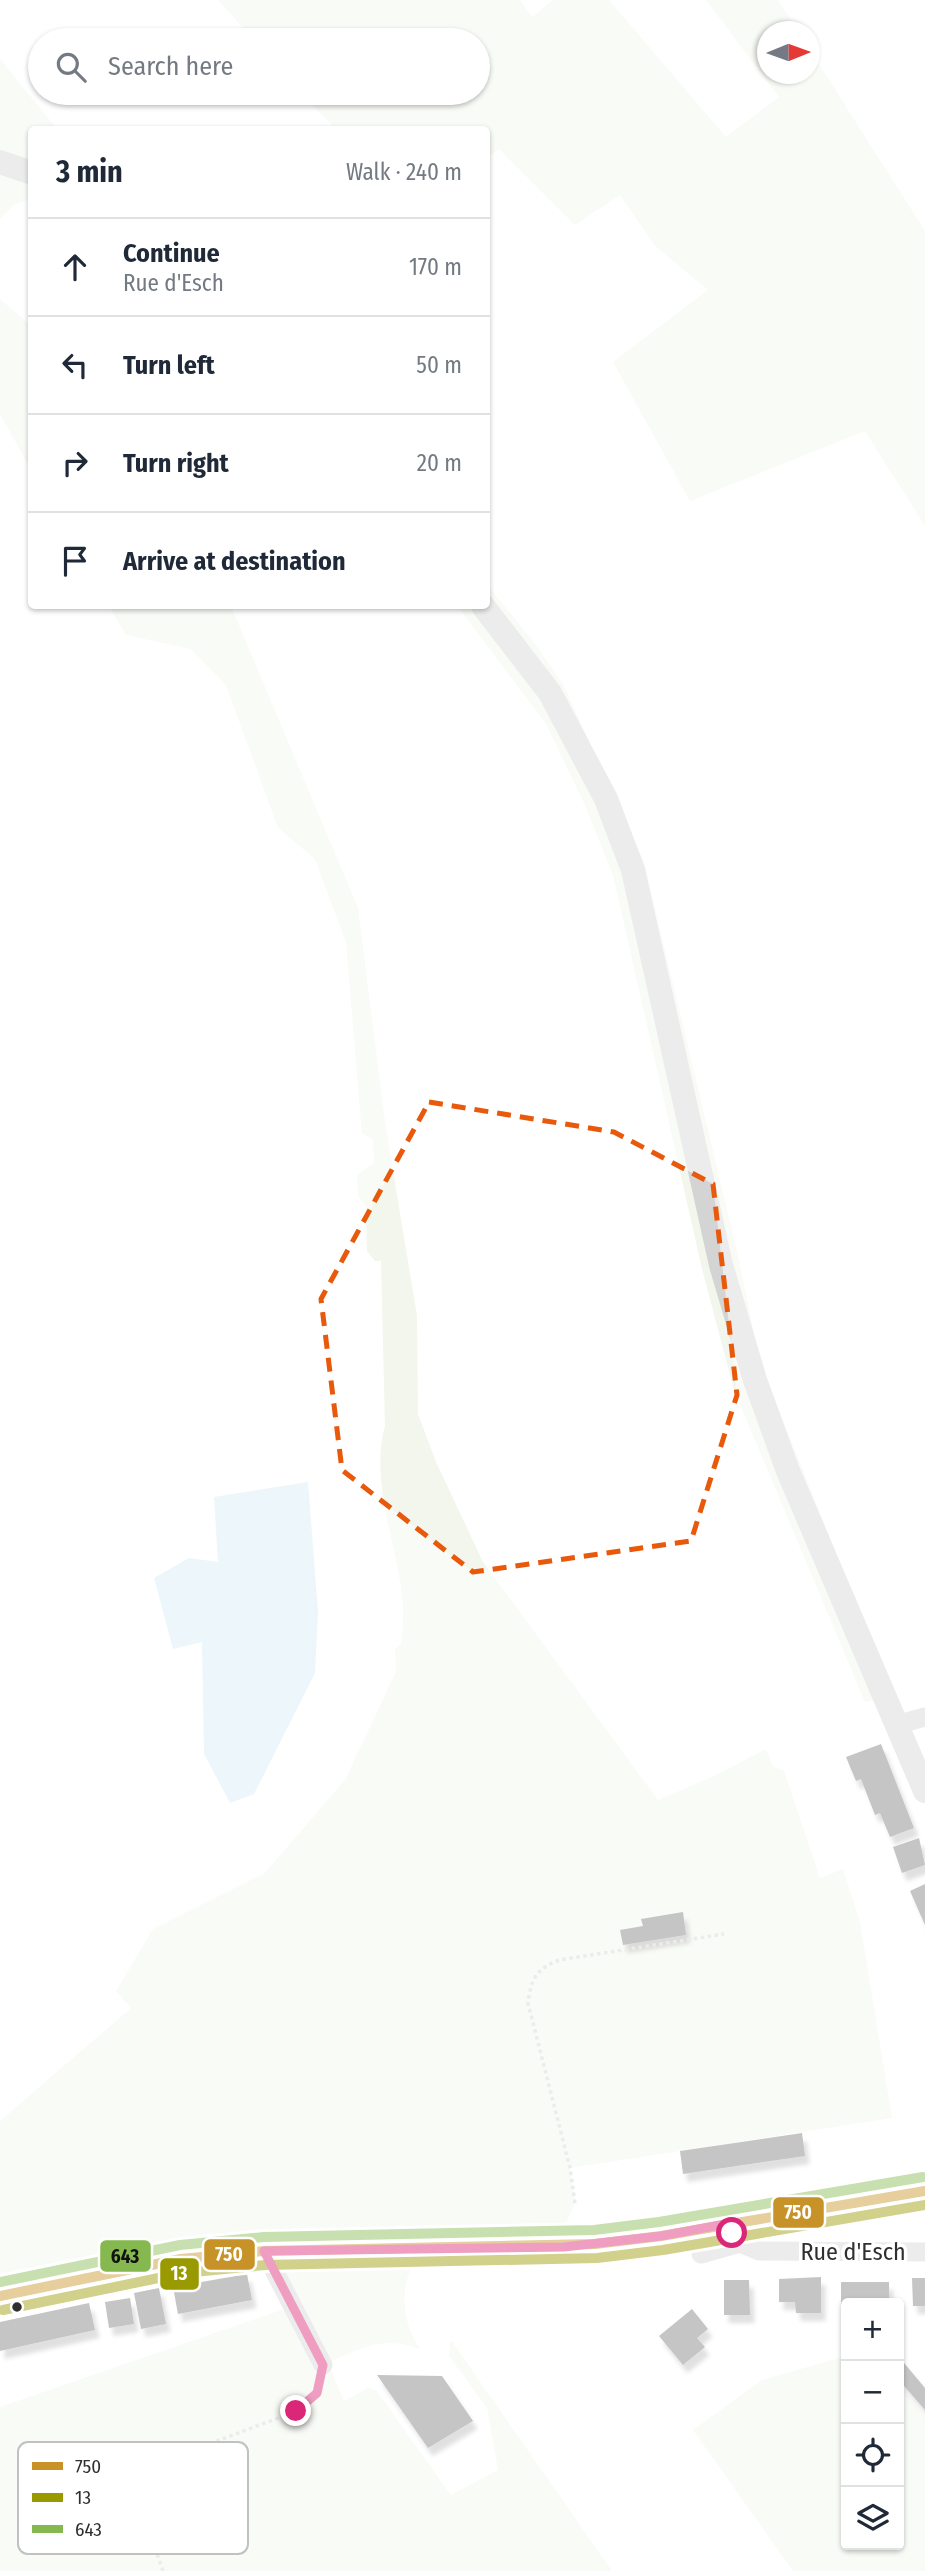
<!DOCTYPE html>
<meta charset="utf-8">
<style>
:root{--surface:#fff;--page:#f2f2f3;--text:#1f2937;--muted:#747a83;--line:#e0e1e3}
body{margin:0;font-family:"Fira Sans Condensed",sans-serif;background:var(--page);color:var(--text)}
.controls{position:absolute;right:21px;bottom:21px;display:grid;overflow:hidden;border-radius:7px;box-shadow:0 2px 5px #0004}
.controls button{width:63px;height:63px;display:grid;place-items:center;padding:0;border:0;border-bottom:2px solid var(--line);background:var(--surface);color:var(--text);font:35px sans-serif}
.compass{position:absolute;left:757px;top:21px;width:63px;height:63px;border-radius:50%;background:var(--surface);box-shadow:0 2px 5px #0004;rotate:89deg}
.stop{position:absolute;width:21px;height:21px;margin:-16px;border:5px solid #db2777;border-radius:50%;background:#fff}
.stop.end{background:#db2777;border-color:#fff;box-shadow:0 2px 7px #0008}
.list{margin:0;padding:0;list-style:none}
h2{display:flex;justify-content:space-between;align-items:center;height:91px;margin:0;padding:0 28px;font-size:30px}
h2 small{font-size:23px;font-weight:400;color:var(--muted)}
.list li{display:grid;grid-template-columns:46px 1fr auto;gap:21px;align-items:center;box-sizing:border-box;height:98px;padding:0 28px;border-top:2px solid var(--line)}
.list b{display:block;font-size:26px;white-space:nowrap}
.list p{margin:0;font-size:23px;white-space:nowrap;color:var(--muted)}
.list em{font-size:23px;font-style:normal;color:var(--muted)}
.icon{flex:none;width:38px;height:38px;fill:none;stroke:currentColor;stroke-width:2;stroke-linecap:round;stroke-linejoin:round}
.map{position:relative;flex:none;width:925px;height:2571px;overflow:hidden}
.search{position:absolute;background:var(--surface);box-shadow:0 2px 5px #0004;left:28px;top:28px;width:462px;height:77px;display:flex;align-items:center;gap:18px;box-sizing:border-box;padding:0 24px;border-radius:38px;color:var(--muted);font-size:26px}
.panel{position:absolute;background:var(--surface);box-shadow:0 2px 5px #0004;left:28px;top:126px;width:462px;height:483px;border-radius:7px}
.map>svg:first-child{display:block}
.green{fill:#f2f6ec}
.water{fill:#d7ebf4}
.building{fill:#7f7f7f;filter:url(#shadow)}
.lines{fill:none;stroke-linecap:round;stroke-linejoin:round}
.path{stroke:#d4d4d4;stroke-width:3.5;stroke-dasharray:3.5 3.5;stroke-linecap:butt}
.minor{stroke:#d4d4d4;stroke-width:19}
.tertiary{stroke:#d4d4d4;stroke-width:24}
.secondary{stroke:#cdcdcd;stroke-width:28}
.bus-1-casing{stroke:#fff;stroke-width:16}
.bus-2-casing{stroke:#fff;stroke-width:16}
.bus-3-casing{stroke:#fff;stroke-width:16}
.bus-1{stroke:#c79227;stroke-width:10}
.bus-2{stroke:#990;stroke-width:10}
.bus-3{stroke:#85b94f;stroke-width:10}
.route{stroke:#db2777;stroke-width:9}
.marked{fill:none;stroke:#e8590c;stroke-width:5;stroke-dasharray:14 9;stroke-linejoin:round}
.bus-dot{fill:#2f2f2f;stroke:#fff;stroke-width:2.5}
.labels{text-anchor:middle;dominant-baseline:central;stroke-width:7;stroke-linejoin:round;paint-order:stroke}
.street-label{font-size:24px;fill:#2f2f2f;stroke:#fff}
.key{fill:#fff;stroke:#c1c1c1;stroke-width:2}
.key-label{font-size:19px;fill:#2f2f2f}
.line-badge{stroke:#fff;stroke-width:2.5}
.badge-label{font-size:19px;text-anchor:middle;font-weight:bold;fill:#fff}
.pale-badge-label{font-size:19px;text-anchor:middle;font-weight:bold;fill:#111}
</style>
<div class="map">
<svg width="925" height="2571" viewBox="0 0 925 2571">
<defs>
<filter id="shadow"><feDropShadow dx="4.5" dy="8" stdDeviation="2" flood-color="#0004"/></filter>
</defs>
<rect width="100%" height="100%" fill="#fff"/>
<g class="green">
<polygon points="218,0 520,0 532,17 553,0 609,0 726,137 779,97 706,0 778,0 798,31 768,32 768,74 810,74 810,50 925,231 925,526 865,431 690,501 613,362 708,290 655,246 620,195 575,225 499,149 487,158 486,130 335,129 302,93 478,93 478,40 254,40"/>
<polygon points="0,59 57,129 32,130 31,199 15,204 0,219"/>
<polygon points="0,299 31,326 31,469 0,414"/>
<polygon points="487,585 533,641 563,684 644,862 739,1260 760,1363 853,1595 884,1697 865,1702 734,1390 702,1269 613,875 585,805 546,724 457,606 486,606"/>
<path d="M109 606H231L358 908 385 1122 417 1316 418 1414 436 1462 483 1562 658 1800 714 1776 766 1749 773 1766 784 1771 820 1878 843 1869 860 1922 892 2118 570 2168 575 2203 563 2230 565 2261 415 2262C398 2287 403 2325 420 2349 383 2336 362 2347 328 2363L344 2401 368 2388 376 2390 451 2495 498 2470 487 2408 449 2356 451 2340 612 2571H0V2407L293 2306 264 2251 0 2296V2121L131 2008 116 1991 153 1929 265 1873 345 1780 396 1672 395 1649 401 1644C402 1631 404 1618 403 1605 399 1548 369 1483 385 1426L381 1261H375L367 1251 366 1206 358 1196 357 1175 374 1163 373 1139 362 1134 346 942 315 859 278 828 226 685 191 649 126 635Z"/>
<polygon points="846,2356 846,2545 899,2545 899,2384 925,2417 925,2571 793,2571 693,2430 762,2380"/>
</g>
<polygon class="water" points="308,1482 318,1612 315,1673 254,1794 230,1803 204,1754 202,1642 173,1649 154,1578 189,1558 218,1562 214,1497"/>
<g class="building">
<polygon points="881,1744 914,1828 890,1837 880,1813 875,1815 861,1779 856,1781 846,1757"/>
<polygon points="919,1838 925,1865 902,1873 893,1847"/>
<polygon points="925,1884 925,1925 910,1891"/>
<polygon points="683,1912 686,1935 623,1945 620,1930 643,1926 641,1919"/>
<polygon points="802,2133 805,2156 683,2174 680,2151"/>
<polygon points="247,2274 252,2300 178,2314 173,2287"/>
<polygon points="821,2277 821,2313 796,2313 795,2302 779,2302 779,2279"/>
<polygon points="912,2278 925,2278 925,2306 913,2306"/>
<polygon points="724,2280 749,2280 750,2315 724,2315"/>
<polygon points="841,2282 889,2282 889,2303 846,2303 846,2315 841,2315"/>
<polygon points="159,2288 166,2324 141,2329 134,2293"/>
<polygon points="130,2298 134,2324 109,2328 105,2302"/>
<polygon points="89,2303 95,2330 0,2351 0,2322"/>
<polygon points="692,2309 708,2329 697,2338 705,2347 683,2365 659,2336"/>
<polygon points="899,2357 925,2388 925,2410 899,2380"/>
<polygon points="377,2375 442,2376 473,2421 428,2448"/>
</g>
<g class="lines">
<g class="path">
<path d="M575 2203 570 2168 528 2003C531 1979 536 1969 559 1960L724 1934"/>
<path d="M163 2571C148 2525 121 2488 174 2457L297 2411 317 2393 320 2380"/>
</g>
<g class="minor">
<polyline points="896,1725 925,1717"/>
<polyline points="725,2224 740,2243 759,2251 925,2252"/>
<polyline points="264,2251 323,2365"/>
<polyline points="701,2254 740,2243"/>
</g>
<g class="tertiary">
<polyline points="0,162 32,173"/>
<polyline points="483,606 550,693 606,799 633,870 721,1265 755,1380 788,1471 925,1791"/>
</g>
<polyline class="secondary" points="0,2296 181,2259 264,2251 595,2244 661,2236 925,2191"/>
<g class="bus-1-casing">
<polyline id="bus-1" points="0,2296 181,2259 264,2251 595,2244 661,2236 925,2191"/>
</g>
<g class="bus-2-casing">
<polyline id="bus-2" points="3,2310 183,2273 265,2265 597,2258 663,2250 925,2205"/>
</g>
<g class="bus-3-casing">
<polyline id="bus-3" points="0,2282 180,2245 264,2237 594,2230 659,2222 923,2177"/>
</g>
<use href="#bus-1" class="bus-1"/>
<use href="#bus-2" class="bus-2"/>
<use href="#bus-3" class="bus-3"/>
</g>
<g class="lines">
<polyline class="route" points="296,2411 317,2393 323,2365 264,2251 564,2247 661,2236 725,2224 732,2233"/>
</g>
<path d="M0 0H925V2571H0ZM429 1102 614 1132 713 1184 737 1395 691 1541 473 1572 342 1470 321 1299Z" fill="#fff" fill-opacity=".55" fill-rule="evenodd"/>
<path class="marked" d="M429 1102 614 1132 713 1184 737 1395 691 1541 473 1572 342 1470 321 1299Z"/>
<circle class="bus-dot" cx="17" cy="2307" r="6"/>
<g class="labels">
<g class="street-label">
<text x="853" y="2252">Rue d'Esch</text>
</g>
</g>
<rect x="18" y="2442" width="230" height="112" rx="10" class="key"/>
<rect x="32" y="2462" width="31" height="8" fill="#c79227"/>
<rect x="32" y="2493" width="31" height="9" fill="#990"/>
<rect x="32" y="2525" width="31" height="8" fill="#85b94f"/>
<g class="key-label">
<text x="75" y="2473">750</text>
<text x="75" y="2504">13</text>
<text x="75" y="2536">643</text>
</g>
<g class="line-badge">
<rect x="772" y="2196" width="53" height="33" rx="7" fill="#c79227"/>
<rect x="203" y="2238" width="53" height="33" rx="7" fill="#c79227"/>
<rect x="99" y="2239" width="53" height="34" rx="7" fill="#85b94f"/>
<rect x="159" y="2257" width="41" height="34" rx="7" fill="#990"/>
</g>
<g class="badge-label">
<text x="798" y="2219">750</text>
<text x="229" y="2261">750</text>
<text x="179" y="2280">13</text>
</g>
<g class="pale-badge-label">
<text x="125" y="2263">643</text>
</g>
</svg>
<div class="controls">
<button>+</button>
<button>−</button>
<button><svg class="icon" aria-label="locate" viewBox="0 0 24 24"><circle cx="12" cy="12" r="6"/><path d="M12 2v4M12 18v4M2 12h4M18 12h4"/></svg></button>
<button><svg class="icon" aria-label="layers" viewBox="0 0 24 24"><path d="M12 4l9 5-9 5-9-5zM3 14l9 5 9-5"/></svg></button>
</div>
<svg class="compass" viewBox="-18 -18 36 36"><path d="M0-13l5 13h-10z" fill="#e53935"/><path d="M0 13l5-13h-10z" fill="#747a83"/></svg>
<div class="stop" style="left:732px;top:2233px"></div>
<div class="stop end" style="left:296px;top:2411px"></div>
<div class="search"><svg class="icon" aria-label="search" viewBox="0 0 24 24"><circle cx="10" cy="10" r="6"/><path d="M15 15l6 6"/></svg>Search here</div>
<section class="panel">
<h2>3 min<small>Walk · 240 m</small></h2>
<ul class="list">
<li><svg class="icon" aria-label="ahead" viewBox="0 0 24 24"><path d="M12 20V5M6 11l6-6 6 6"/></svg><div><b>Continue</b><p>Rue d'Esch</p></div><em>170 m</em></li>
<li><svg class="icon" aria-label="left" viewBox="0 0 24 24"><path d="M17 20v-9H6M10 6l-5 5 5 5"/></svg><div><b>Turn left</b></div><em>50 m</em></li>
<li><svg class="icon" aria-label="right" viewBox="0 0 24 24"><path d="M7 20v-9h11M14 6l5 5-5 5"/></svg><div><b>Turn right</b></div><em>20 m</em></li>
<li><svg class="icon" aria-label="arrive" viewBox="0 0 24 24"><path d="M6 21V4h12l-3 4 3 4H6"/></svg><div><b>Arrive at destination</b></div></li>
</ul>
</section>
</div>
